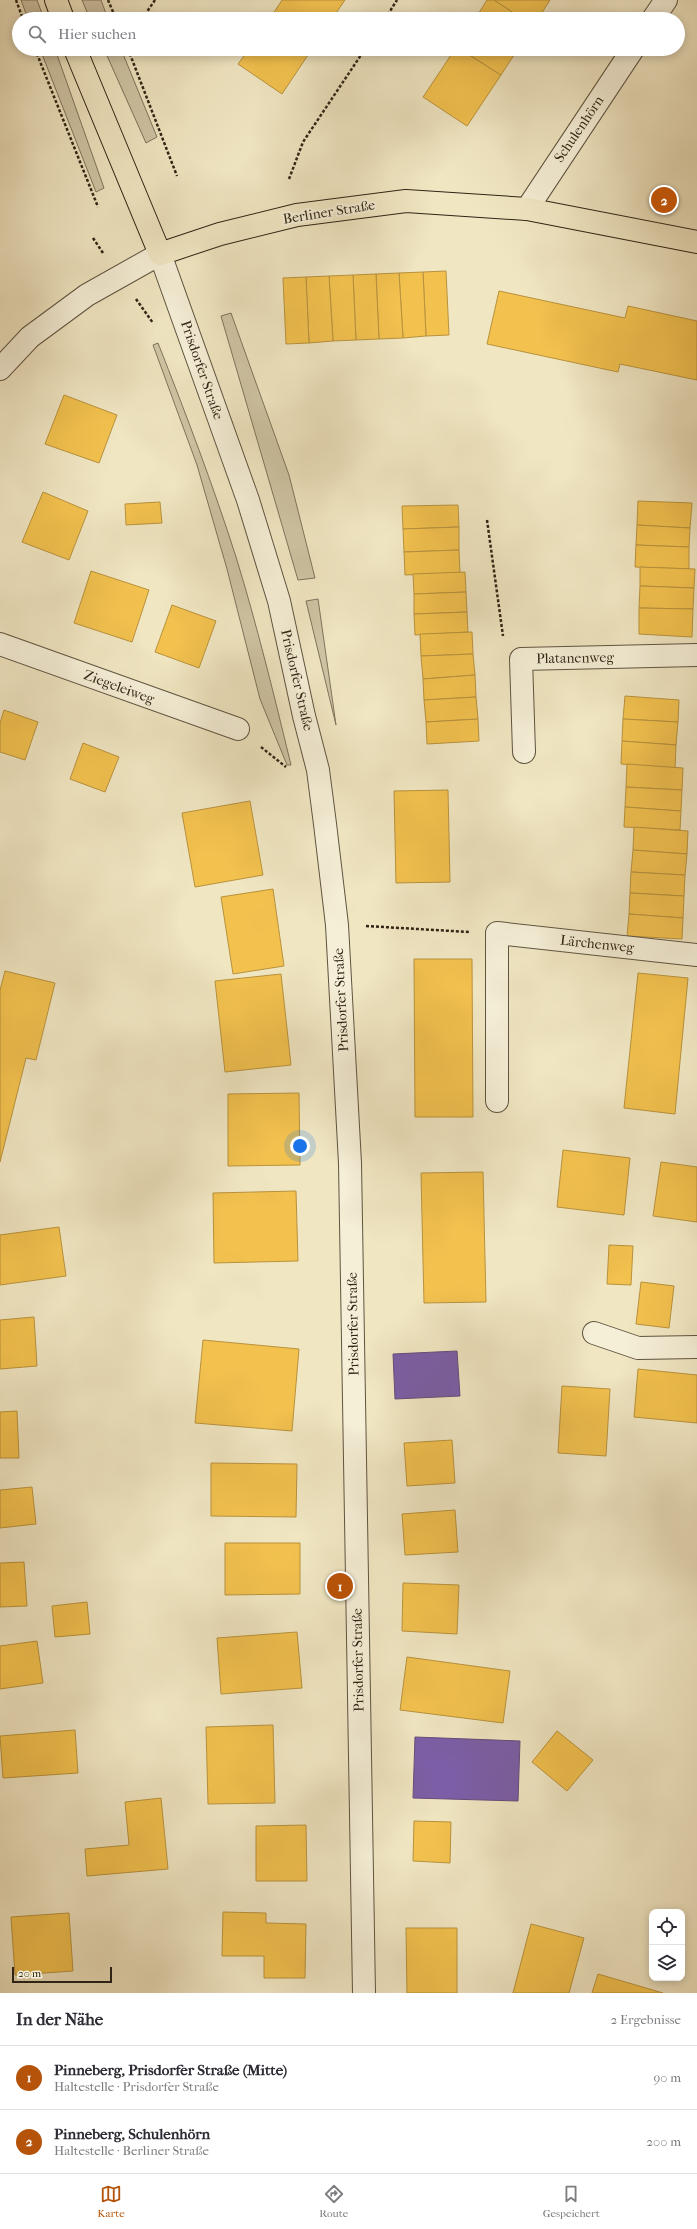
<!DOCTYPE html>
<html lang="de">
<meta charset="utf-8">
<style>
:root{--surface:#fff;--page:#f2f2f3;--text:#2b2b33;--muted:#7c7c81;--line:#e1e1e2;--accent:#b45309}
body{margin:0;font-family:"IM FELL French Canon",serif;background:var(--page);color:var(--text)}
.controls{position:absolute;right:12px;bottom:12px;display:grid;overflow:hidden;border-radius:8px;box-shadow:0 2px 10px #0003}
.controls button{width:36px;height:36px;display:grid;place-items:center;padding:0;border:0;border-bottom:1px solid var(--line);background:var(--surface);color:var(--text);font:20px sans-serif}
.scale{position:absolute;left:12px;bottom:10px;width:100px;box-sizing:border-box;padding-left:4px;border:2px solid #2f2416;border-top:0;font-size:11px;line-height:14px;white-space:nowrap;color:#2f2416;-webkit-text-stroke:3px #f5efd7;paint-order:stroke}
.you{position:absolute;left:300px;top:1146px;width:14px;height:14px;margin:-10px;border:3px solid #fff;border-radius:50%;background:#1a73e8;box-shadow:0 0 0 6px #1a73e833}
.badge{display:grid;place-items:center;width:26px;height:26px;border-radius:50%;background:var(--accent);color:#fff;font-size:13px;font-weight:700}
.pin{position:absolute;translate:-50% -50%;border:2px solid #fff;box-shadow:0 1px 4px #0006}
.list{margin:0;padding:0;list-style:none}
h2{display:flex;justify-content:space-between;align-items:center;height:52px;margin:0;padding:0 16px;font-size:17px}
h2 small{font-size:13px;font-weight:400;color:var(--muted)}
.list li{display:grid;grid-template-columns:26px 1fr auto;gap:12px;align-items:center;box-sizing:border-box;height:64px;padding:0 16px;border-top:1px solid var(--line)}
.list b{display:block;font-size:15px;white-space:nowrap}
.list p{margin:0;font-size:13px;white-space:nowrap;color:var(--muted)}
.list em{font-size:13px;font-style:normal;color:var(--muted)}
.icon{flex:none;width:22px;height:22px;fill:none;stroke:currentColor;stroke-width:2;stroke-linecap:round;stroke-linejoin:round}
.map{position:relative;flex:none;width:697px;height:1993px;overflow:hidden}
.search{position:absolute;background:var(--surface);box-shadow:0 2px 10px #0003;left:12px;right:12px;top:12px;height:44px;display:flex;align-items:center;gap:10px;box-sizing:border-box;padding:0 14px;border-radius:22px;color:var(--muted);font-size:15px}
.sheet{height:180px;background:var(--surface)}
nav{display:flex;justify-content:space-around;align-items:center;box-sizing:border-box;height:56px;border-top:1px solid var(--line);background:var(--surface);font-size:11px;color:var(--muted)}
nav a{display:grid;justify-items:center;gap:2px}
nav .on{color:var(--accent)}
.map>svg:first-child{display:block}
.green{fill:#cfc5a5;stroke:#7f745e}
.homes{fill:#f2c14e;stroke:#b8923d}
.offices{fill:#7b5ea7;stroke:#644d7c}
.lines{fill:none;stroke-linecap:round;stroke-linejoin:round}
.minor-casing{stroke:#5f5441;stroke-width:24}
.major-casing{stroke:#2f2416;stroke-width:24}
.path{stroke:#2f2416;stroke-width:2.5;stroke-dasharray:3 2;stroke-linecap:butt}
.minor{stroke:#f5efd7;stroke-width:22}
.major{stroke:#f0e6c2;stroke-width:22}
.labels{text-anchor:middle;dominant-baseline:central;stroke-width:4;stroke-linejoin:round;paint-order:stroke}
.street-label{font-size:14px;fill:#2f2416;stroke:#f5efd7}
</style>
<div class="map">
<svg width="697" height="1993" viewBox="0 0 697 1993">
<rect width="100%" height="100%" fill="#f0e6c2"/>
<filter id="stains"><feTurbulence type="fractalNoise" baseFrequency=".005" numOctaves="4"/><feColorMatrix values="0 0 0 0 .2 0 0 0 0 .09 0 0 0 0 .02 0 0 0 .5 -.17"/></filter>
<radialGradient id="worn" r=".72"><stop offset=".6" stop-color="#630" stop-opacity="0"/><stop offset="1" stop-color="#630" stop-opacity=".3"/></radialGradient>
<g class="green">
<polygon points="21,0 37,0 44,19 28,19"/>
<polygon points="82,0 101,0 108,19 90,19"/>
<polygon points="40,49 55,49 104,188 96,192"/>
<polygon points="104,49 121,49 157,137 146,143"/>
<polygon points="231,313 289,475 315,578 298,580 221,316"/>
<path d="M158 343C186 414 213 485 236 557 257 625 274 695 291 765H287L260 699 227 569 197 465 153 345Z"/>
<polygon points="318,599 336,725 306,601"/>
</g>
<g class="homes">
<polygon points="282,0 345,0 332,19 280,19 273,14"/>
<polygon points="487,0 494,0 523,19 475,19"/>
<polygon points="494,0 550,0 538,19 523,19"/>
<polygon points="273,14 280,19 269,19"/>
<polygon points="249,49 312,49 282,94 238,64"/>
<polygon points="455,49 460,49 501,75 467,126 423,97"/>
<polygon points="460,49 518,49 501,75"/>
<polygon points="446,271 449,335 426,336 423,272"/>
<polygon points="423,272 426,336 403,338 399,273"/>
<polygon points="399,273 403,338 379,339 376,274"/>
<polygon points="376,274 379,339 356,340 353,275"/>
<polygon points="353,275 356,340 333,341 329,276"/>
<polygon points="329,276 333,341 309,343 306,277"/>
<polygon points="306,277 309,343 286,344 283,278"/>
<polygon points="499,291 625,318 628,306 697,321 697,380 620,364 618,372 487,344"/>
<polygon points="64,395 117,415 99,463 45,444"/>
<polygon points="43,492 88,511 69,560 22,542"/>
<polygon points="638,501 692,503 690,528 637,525"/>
<polygon points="160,502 162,523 126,525 125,504"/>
<polygon points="458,505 459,527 403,529 402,506"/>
<polygon points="637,525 690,528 689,547 636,545"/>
<polygon points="459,527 459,550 404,552 403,529"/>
<polygon points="636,545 689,547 689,569 635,567"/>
<polygon points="459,550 460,573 405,575 404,552"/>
<polygon points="640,567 695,569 694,588 640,586"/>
<polygon points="91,571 149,590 132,642 74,623"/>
<polygon points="465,572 466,592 414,594 413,574"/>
<polygon points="640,586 694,588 693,609 639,608"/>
<polygon points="466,592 467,612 414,614 414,594"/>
<polygon points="172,605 216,621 199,668 155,652"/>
<polygon points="639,608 693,609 692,637 639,634"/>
<polygon points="467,612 468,632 415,635 414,614"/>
<polygon points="472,632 473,654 421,656 420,634"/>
<polygon points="473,654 475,675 423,679 421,656"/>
<polygon points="475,675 476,697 424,700 423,679"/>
<polygon points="625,696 679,700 678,722 623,719"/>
<polygon points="476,697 478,719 426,722 424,700"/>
<polygon points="4,710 38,722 25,760 0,752 0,723"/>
<polygon points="478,719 479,741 427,744 426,722"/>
<polygon points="623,719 678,722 676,745 622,741"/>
<polygon points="622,741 676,745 675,768 621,764"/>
<polygon points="83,743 119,757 105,792 70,779"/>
<polygon points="627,764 683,768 682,790 626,787"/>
<polygon points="626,787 682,790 681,811 625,807"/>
<polygon points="448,790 450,882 396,883 394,791"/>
<polygon points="250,801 263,875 195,887 182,813"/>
<polygon points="625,807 681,811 680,830 624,827"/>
<polygon points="634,827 688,831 687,854 633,850"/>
<polygon points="633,850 687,854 685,875 631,872"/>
<polygon points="631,872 685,875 684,896 630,893"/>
<polygon points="273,889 284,966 233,974 221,897"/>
<polygon points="630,893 684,896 683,918 629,914"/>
<polygon points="629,914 683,918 682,939 627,936"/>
<polygon points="414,959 472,959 473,1117 415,1117"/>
<polygon points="5,971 55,983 36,1060 26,1058 0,1162 0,990"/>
<polygon points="638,973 688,978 675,1114 624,1108"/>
<polygon points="281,974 291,1065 225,1072 215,981"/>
<polygon points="299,1093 300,1165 228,1166 228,1094"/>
<polygon points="563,1150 630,1158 624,1215 557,1207"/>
<polygon points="661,1162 697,1167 697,1222 653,1216"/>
<polygon points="483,1172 486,1302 424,1303 421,1173"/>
<polygon points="296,1191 298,1261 214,1263 213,1193"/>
<polygon points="59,1227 66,1276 0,1285 0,1235"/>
<polygon points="609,1245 633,1246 631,1285 607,1284"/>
<polygon points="641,1282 674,1286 669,1328 636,1324"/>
<polygon points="34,1317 37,1366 0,1369 0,1320"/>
<polygon points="203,1340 299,1349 292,1431 195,1423"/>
<polygon points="638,1369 697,1375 697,1423 634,1417"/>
<polygon points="562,1386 610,1389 606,1456 558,1453"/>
<polygon points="17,1411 19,1458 0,1458 0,1412"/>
<polygon points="452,1440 455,1483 407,1486 404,1443"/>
<polygon points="211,1463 297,1464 296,1517 211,1516"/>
<polygon points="32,1487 36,1524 0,1528 0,1490"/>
<polygon points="455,1510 458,1552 405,1555 402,1514"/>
<polygon points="225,1543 300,1543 300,1594 225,1595"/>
<polygon points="24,1562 27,1606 0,1607 0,1563"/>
<polygon points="403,1583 459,1585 457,1634 402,1631"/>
<polygon points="87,1602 90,1634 55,1637 52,1606"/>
<polygon points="297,1632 302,1688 221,1694 217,1638"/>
<polygon points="37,1641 43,1683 0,1689 0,1646"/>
<polygon points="407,1657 510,1671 503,1723 400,1710"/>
<polygon points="273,1725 275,1803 208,1804 206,1727"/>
<polygon points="75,1730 78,1773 3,1778 0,1736"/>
<polygon points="557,1731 593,1760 567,1791 532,1762"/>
<polygon points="161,1798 168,1869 87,1876 85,1849 129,1845 125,1802"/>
<polygon points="414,1821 451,1822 450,1863 413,1861"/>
<polygon points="306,1825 307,1881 256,1881 256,1826"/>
<polygon points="223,1912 266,1913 266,1923 306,1924 305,1978 264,1978 264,1956 222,1956"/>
<polygon points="69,1913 73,1971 15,1975 11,1917"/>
<polygon points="531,1924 584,1938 569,1993 513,1993"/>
<polygon points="406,1928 457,1928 457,1993 407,1993"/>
<polygon points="598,1974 663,1993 592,1993"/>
</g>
<g class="offices">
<polygon points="457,1351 460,1396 395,1399 393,1354"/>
<polygon points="415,1737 520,1741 518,1801 413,1798"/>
</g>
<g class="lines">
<g class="minor-casing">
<g id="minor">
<polyline points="653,19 666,0"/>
<polyline points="527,209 633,49"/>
<polyline points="0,369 30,337 87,295 160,254 248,500 279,601 304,716 318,770 325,824 337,925 350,1163 364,1993"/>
<polyline points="0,644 238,729"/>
<polyline points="524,752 521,659 697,655"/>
<polyline points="497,1101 497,933 697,955"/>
<polyline points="594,1333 638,1348 697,1347"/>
</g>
</g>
<g class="major-casing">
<g id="major">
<polyline points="56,0 63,19"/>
<polyline points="75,49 160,254 220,234 297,215 406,201 527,209 697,242"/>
</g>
</g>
<g class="path">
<polyline points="16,0 23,19"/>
<polyline points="108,0 116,19"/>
<polyline points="142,19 155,0"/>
<polyline points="385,19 397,0"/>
<polyline points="35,49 98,207"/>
<polyline points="128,49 177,176"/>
<polyline points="289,179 303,142 365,49"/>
<polyline points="93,238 103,253"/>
<polyline points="136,299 153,323"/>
<polyline points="487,520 503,636"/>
<polyline points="261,747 286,767"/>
<polyline points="366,926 469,932"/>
</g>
<use href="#minor" class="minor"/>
<use href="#major" class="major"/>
</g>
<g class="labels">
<g class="street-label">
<text transform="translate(579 129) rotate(-56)">Schulenhörn</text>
<text transform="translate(329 212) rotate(-9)">Berliner Straße</text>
<text transform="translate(202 370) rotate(71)">Prisdorfer Straße</text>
<text transform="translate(575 658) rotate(-1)">Platanenweg</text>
<text transform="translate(297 680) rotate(77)">Prisdorfer Straße</text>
<text transform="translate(119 687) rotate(20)">Ziegeleiweg</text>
<text transform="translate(597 944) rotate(6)">Lärchenweg</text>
<text transform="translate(341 1000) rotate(-93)">Prisdorfer Straße</text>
<text transform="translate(353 1324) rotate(-91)">Prisdorfer Straße</text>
<text transform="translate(358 1660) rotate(-91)">Prisdorfer Straße</text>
</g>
</g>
<rect width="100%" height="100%" filter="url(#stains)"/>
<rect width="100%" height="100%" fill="url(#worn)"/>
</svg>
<div class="controls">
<button><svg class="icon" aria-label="locate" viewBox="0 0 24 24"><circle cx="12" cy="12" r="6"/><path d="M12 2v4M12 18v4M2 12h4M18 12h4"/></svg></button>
<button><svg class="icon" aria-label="layers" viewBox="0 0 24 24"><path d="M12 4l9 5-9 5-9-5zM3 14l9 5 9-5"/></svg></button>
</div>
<div class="scale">20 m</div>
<div class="you"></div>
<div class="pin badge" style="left:340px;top:1586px">1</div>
<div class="pin badge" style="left:664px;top:200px">2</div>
<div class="search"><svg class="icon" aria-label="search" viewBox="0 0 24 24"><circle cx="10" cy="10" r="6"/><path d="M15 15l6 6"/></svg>Hier suchen</div>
</div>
<section class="sheet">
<h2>In der Nähe<small>2 Ergebnisse</small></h2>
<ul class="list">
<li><span class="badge">1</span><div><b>Pinneberg, Prisdorfer Straße (Mitte)</b><p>Haltestelle · Prisdorfer Straße</p></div><em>90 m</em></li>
<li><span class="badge">2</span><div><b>Pinneberg, Schulenhörn</b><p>Haltestelle · Berliner Straße</p></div><em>200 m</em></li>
</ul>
</section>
<nav>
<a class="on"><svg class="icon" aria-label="map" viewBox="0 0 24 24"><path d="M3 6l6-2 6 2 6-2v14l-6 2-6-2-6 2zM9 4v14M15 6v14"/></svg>Karte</a>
<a><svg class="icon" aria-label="directions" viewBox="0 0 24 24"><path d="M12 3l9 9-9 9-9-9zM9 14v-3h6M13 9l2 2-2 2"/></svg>Route</a>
<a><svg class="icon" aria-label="saved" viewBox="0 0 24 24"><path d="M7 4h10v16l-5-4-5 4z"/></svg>Gespeichert</a>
</nav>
